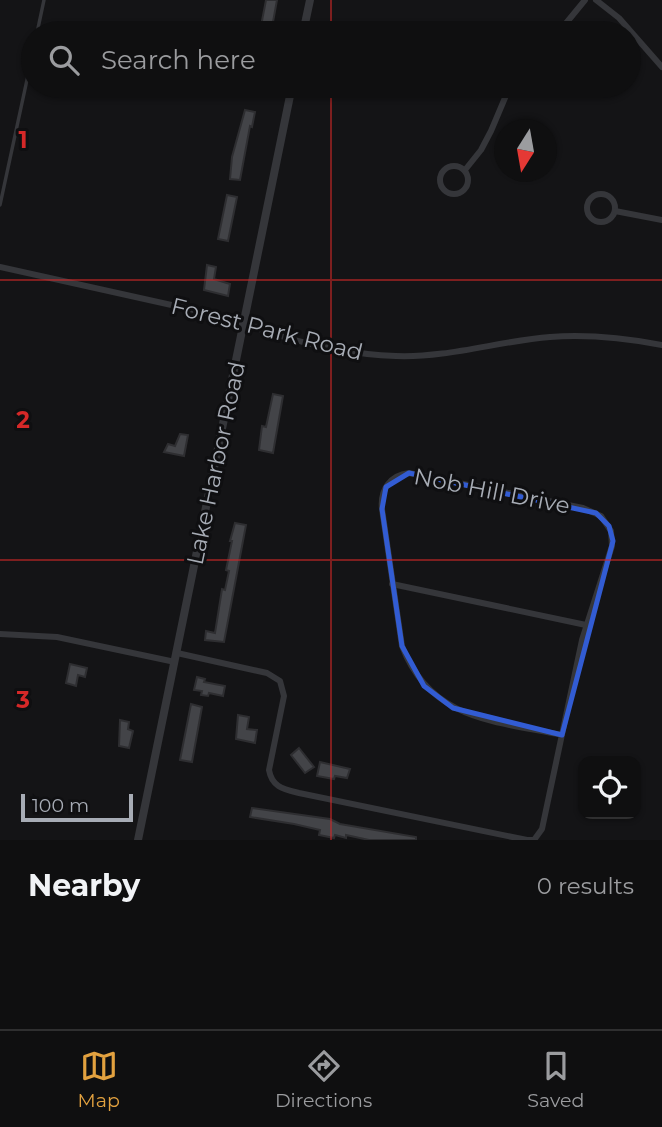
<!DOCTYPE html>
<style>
:root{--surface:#0f0f10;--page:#1d1d1e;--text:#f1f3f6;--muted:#9b9c9f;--line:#2f2f30;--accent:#e2a13f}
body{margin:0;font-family:Montserrat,sans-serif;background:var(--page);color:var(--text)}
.controls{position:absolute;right:21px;bottom:21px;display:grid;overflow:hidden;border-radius:14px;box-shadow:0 2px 5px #0004}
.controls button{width:63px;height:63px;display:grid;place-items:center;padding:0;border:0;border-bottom:2px solid var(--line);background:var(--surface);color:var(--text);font:35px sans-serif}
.compass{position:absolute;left:494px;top:119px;width:63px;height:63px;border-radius:50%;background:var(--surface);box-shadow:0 2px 5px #0004;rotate:191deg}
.scale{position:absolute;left:21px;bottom:18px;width:112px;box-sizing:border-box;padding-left:7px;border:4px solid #a7acb5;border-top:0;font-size:19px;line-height:24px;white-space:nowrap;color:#a7acb5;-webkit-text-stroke:5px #0f0f11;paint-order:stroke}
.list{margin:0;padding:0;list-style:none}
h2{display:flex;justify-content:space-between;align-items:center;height:91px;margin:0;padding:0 28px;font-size:30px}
h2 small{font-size:23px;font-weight:400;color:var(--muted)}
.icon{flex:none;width:38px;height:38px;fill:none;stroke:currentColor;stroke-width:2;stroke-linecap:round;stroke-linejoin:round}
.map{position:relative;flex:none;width:662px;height:840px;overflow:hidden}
.search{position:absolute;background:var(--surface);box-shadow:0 2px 5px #0004;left:21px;right:21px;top:21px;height:77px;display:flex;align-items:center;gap:18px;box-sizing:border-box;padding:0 24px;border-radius:38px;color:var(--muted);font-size:26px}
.sheet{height:189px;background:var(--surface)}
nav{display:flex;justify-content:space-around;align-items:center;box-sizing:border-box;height:98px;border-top:2px solid var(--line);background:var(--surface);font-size:19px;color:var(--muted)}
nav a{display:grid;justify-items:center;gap:4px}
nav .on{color:var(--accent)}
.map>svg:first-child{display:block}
.building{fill:#434448;stroke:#2e2e31;stroke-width:2}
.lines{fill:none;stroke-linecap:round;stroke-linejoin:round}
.service{stroke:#35363a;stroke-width:3.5}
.minor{stroke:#35363a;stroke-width:6}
.tertiary{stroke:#35363a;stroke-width:8}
.marked{fill:none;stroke:#325cd3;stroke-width:5;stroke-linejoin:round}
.grid{fill:none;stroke:#d62828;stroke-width:2;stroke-opacity:0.55}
.labels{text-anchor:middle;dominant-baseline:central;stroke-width:6;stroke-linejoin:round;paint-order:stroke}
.street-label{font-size:23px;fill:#a7acb5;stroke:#0f0f11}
.grid-label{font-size:23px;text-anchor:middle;font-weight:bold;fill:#d62828;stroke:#0f0f11;stroke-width:6;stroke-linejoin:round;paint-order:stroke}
</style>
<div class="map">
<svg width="662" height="840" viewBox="0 0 662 840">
<rect width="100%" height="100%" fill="#141416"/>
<g class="building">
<polygon points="266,0 277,0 271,33 260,31"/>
<polygon points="245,110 255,112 252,127 250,126 240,180 230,179 232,157"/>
<polygon points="227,195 237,197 228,241 218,239"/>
<polygon points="207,265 216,267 214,279 230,284 228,296 204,290"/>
<polygon points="273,394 283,396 273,453 259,450 262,426 266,427"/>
<polygon points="180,434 188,435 184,456 164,452 168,444 175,446"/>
<polygon points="235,523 246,525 224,642 205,640 206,631 215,633 222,589 225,590 229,571 226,570 232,541 230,541"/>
<polygon points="70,664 87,668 85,677 78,675 76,686 66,683"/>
<polygon points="197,677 205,679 204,682 225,686 223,696 209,693 208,696 201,695 202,691 194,690"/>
<polygon points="191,704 202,707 192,762 180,760"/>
<polygon points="238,715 249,717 247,729 257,730 255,743 236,739"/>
<polygon points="120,720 129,722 128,729 133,731 129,748 119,746"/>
<polygon points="299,748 314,767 305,773 291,755"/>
<polygon points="320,762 350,769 347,778 335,776 334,779 317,776"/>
<polygon points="252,808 330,819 340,824 416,837 416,840 369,840 346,835 346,838 335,835 334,838 319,835 320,830 294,824 250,817"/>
</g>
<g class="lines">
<g class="service">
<polyline points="37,33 44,0"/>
<polyline points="0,205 33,52"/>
</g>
<g class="minor">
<polyline points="596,0 619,18 662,67"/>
<polyline points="558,33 585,0"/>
<circle cx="454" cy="180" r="14"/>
<polyline points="465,170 481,150 491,131 510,86"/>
<circle cx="601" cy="208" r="14"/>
<polyline points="615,211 662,220"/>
<path d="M0 267 230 318C243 321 253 327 265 331 303 344 356 355 396 356 448 358 499 341 550 337 588 334 625 338 662 345"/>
<polyline points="392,584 586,625"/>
<polyline points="0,634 57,637 175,662"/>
<path d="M177 653 267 673 280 681 284 696 269 770C272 787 283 789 299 793L527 840H534L542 829 582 640 612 546 611 531 601 516 583 508 409 473C390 475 380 490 382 509L402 646C430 720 494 721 562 735"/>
</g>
<g class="tertiary">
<polyline points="303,33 310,0"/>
<polyline points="138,840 292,86"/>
</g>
</g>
<path class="marked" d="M409 473 596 513 609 526 613 541 562 735 453 708 424 686 402 646 382 509 386 487Z"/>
<path class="grid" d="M331 0V33M331 86V840M0 280H662M0 560H662"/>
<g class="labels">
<g class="street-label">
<text transform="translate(267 329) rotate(14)">Forest Park Road</text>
<text transform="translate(216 463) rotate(-78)">Lake Harbor Road</text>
<text transform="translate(492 491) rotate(11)">Nob Hill Drive</text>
</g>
</g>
<g class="grid-label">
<text x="23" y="148">1</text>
<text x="23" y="428">2</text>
<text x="23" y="708">3</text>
</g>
</svg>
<div class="controls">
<button><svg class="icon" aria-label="locate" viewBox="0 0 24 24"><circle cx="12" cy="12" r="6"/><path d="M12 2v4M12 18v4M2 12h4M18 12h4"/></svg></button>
</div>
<svg class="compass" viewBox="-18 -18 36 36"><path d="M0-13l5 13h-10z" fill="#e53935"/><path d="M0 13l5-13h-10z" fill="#9b9c9f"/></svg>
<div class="scale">100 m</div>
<div class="search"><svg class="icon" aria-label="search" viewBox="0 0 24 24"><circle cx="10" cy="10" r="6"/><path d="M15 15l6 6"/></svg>Search here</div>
</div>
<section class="sheet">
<h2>Nearby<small>0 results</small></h2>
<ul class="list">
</ul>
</section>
<nav>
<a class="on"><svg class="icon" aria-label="map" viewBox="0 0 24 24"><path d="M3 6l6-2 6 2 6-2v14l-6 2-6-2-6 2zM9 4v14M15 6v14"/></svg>Map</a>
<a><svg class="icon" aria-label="directions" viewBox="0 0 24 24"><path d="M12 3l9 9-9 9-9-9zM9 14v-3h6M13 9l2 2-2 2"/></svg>Directions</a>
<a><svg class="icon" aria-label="saved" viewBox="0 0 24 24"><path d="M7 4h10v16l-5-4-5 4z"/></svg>Saved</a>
</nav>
